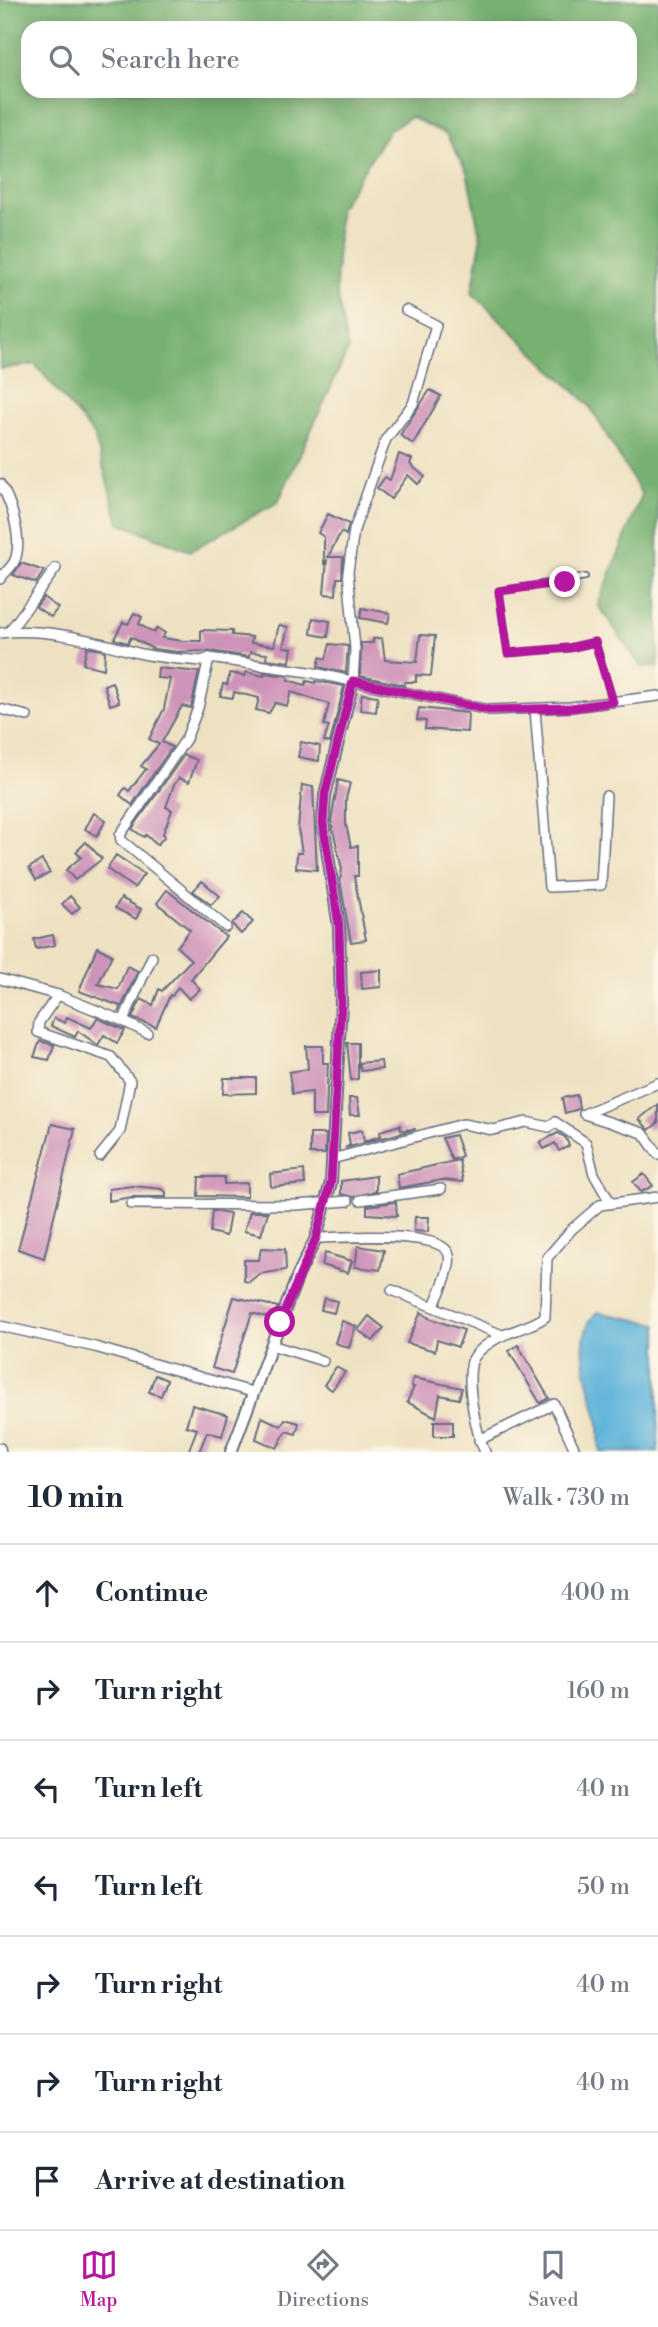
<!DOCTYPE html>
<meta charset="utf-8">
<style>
:root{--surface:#fff;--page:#f2f2f3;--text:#1f2937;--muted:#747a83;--line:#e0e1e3;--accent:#b5179e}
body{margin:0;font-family:"Libre Bodoni",serif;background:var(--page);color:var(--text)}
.stop{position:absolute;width:21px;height:21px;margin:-16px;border:5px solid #b5179e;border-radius:50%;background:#fff}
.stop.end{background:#b5179e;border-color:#fff;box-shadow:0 2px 7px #0008}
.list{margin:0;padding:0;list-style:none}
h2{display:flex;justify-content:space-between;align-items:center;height:91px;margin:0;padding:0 28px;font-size:30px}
h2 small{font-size:23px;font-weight:400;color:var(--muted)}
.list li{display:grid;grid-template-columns:46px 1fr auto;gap:21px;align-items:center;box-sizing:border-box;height:98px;padding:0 28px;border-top:2px solid var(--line)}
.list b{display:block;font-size:26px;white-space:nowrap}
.list em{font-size:23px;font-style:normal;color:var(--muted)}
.icon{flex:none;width:38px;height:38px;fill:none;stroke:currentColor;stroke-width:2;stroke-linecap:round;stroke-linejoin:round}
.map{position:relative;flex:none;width:658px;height:1452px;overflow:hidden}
.search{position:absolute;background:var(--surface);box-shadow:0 4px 18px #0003;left:21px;right:21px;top:21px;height:77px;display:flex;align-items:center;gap:18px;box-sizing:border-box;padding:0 24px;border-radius:21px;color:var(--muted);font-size:26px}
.sheet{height:777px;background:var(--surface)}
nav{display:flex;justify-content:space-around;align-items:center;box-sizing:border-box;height:98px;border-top:2px solid var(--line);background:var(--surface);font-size:19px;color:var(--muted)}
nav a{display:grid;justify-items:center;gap:4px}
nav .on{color:var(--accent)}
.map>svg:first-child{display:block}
.forest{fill:#76b170;stroke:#487067;stroke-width:2;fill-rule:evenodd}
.water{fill:#5eb4da;stroke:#3c729c;stroke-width:2}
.building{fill:#ce93b9}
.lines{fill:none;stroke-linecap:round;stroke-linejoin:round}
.service-casing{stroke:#656d81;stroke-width:8}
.minor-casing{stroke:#656d81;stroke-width:12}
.tertiary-casing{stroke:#656d81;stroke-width:14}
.service{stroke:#fff;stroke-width:4.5}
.minor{stroke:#fff;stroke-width:9}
.tertiary{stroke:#fff;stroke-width:10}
.route{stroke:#b5179e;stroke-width:9}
</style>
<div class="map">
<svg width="658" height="1452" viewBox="0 0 658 1452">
<rect width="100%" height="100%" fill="#fcf5e5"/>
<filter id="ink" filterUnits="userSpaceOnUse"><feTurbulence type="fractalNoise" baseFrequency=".0143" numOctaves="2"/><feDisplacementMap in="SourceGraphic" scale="14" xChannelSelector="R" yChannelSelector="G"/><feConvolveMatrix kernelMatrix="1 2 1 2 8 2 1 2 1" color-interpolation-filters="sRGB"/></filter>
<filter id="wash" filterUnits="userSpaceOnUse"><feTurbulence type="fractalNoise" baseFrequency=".00686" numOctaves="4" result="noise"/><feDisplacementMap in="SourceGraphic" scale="28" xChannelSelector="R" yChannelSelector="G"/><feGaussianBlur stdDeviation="1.57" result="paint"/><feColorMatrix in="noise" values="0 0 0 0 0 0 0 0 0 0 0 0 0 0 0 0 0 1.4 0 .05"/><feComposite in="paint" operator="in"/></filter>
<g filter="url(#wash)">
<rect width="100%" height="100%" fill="#eee1c1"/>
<path class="forest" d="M0 0H658V668L641 666 598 605 642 495 589 405 472 293 481 240 467 172 446 134 411 117 389 130 339 209 336 290 348 350 278 502 190 551 119 523 94 435 35 364 0 369ZM28 28H630V91H28Z"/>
<path class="water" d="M597 1312 658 1324V1452H601C597 1441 601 1430 598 1419 591 1386 570 1340 597 1312Z"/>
<g id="blocks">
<g class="building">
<polygon points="430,390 441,396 413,444 400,435"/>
<polygon points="399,454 412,459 410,464 425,477 418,484 408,475 391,499 377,488 385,477 390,480"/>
<polygon points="328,514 349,524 346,535 341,532 328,557 343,557 342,578 337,578 336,595 324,594 327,559 324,565 324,537 318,533"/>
<polygon points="21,563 44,571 36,583 13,575"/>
<polygon points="43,597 58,608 51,617 36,607"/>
<polygon points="362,608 390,613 388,623 360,618"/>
<polygon points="134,613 142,617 139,624 154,633 157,628 165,633 162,638 183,641 201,641 201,630 232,631 232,635 252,637 251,643 274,646 279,625 288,627 283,647 292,648 290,662 266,659 267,654 250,652 249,657 210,651 178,652 153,649 131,637 128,643 114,639 123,622 128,624"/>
<polygon points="313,618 330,621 328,637 311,634"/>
<polygon points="420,635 435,636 431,676 416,675 416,682 405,682 404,685 360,676 361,643 373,643 373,639 382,638 385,660 417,662"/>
<polygon points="330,644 348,646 346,673 318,667 320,657 326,659"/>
<polygon points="87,647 105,651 104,669 83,664"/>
<polygon points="158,668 199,672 191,708 182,706 162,742 172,747 132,805 120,795 125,788 129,791 146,769 141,766 159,744 149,739 164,709 170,679 157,678"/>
<polygon points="246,672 264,676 264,673 288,676 288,680 305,685 307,681 315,683 316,681 344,686 330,743 324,741 329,726 324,725 329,704 291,692 287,706 275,703 269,713 256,710 259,698 234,692 233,698 220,696 223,684 227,685 230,673 245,676"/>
<polygon points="112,682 119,702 110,705 104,685"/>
<polygon points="362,694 378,696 376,712 360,710"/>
<polygon points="419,708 468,713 467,732 425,729 426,721 417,720"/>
<polygon points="301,742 320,746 319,761 298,757"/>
<polygon points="184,755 197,760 189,782 179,778 174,785 166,807 172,810 163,834 165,836 157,845 146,835 144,837 132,829"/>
<polygon points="338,780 350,783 346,799 346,825 351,847 358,846 358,876 354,876 366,940 351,942 347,921 340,880 342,869 331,821"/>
<polygon points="302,785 313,787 317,870 296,868 297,853 302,853 298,829"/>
<polygon points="94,813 106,820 97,836 85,829"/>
<polygon points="86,842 102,859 75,880 66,870 81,857 76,852"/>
<polygon points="116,855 144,874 134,888 107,869"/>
<polygon points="42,860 50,873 36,880 29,868"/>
<polygon points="202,881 220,896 211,905 193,891"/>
<polygon points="167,890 226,937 191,979 200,989 189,999 178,987 172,996 170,995 156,1027 132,1018 141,999 153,1005 159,989 162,991 191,960 177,947 190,930 157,903"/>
<polygon points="70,896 80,907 72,914 62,904"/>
<polygon points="121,898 141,909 136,919 115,908"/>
<polygon points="243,913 253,922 241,934 232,924"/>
<polygon points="53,935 55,945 36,949 34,939"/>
<polygon points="97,947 112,955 98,984 118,989 127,966 138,971 119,1012 120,1006 79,991"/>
<polygon points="381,970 381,987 362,989 361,972"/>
<polygon points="67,1017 91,1028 97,1018 125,1030 117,1043 104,1035 98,1045 78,1031 75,1037 51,1026 54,1018 65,1023"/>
<polygon points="40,1041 54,1045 49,1060 34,1057"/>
<polygon points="347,1043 358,1043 358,1079 351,1080"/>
<polygon points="306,1046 323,1046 323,1063 328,1063 326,1116 312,1116 312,1092 292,1094 289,1072 308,1069"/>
<polygon points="381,1061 382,1069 361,1071 359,1063"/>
<polygon points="224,1078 256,1078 256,1093 223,1094"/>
<polygon points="577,1095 579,1109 565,1113 562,1098"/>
<polygon points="349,1098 357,1098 360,1115 350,1115"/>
<polygon points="658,1104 658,1123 649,1130 639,1119"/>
<polygon points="52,1124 75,1129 44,1258 18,1249"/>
<polygon points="400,1125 401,1130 416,1129 345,1148 350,1145 348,1133 362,1130 364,1141 381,1136 380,1131"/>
<polygon points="558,1133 566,1138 569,1146 559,1151 555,1143 544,1149 540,1142"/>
<polygon points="310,1134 326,1134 325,1154 310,1154"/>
<polygon points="455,1135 462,1156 452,1160 442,1138"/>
<polygon points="459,1160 463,1182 442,1180 399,1188 397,1174"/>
<polygon points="304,1170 305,1184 271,1187 270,1174"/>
<polygon points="644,1174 653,1186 641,1192 633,1182"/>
<polygon points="376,1176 376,1191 354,1197 341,1194 341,1181"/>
<polygon points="199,1177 224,1177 224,1184 247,1183 247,1197 198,1196"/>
<polygon points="132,1186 162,1189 166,1192 166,1197 131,1197 109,1201 109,1189"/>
<polygon points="396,1202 397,1216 367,1214 367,1206"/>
<polygon points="212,1211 230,1214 226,1236 210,1232"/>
<polygon points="250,1212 268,1212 261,1235 244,1231"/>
<polygon points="415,1217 429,1217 428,1232 414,1231"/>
<polygon points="358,1246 384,1250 380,1270 355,1267"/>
<polygon points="261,1248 285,1249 286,1270 259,1274 249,1282 244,1281 244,1260 259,1260"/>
<polygon points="325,1253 352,1261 348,1273 322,1265"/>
<polygon points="234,1297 278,1307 273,1319 252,1313 232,1374 212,1368"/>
<polygon points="324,1298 337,1301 334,1313 321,1310"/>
<polygon points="421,1312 429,1318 464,1330 458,1347 437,1340 435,1351 407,1343"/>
<polygon points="369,1316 384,1328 373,1341 358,1330"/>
<polygon points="342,1321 356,1326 349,1348 335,1343"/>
<polygon points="518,1345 549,1398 540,1403 509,1351"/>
<polygon points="336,1367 345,1372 332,1390 324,1385"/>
<polygon points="155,1375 167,1380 161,1396 149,1392"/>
<polygon points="413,1378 462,1388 459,1399 440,1395 436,1417 407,1402 414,1387 411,1386"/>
<polygon points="192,1405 228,1415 222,1436 207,1432 199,1452 188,1452 197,1429 186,1426"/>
<polygon points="262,1417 281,1426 285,1419 299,1423 296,1434 286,1431 277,1448 256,1439"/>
<rect x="434" y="1421" width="19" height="15"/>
</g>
</g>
</g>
<g filter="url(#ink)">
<use href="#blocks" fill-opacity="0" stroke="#656d81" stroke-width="2"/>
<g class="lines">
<g class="service-casing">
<polyline id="service" points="585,577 499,591 508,653 569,648 595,642 613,702"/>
</g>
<g class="minor-casing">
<g id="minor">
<path d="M0 484C11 500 24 543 14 562 11 568 4 573 0 579"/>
<polyline points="9,632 56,568"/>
<path d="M0 633C46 627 94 641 138 653 158 658 181 659 202 661L209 658 309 672 489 710 571 707 658 696"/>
<polyline points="209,658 198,708 186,739 120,835 121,840 226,927"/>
<polyline points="353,681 355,649 348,572 354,530 386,439 413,404 436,325 406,310"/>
<polyline points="0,709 27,716"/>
<polyline points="535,709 549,887 601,885 606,796"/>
<polyline points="0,979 58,995 123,1021 152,957"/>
<polyline points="58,995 39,1022 38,1032 111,1057 130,1081 120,1131 100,1156"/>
<polyline points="123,1021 147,1033"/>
<polyline points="658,1083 584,1114 643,1133 658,1154"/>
<polyline points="332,1159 463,1124 493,1130 526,1122 549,1127 555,1122 586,1143 594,1174 610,1202"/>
<polyline points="360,1200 441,1189"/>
<polyline points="131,1204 296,1205 348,1201"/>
<path d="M316 1238C340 1238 443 1229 449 1255 452 1268 439 1293 434 1306"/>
<polyline points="392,1290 502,1335"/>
<polyline points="0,1326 95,1347 252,1392"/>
<polyline points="271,1345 323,1361"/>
<polyline points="479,1440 554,1404 576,1452"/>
<polyline points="0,1448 1,1452"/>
<path d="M485 1452C476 1434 467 1387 471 1366 472 1356 483 1347 491 1342 508 1330 528 1329 545 1317L547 1258 572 1229 600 1205 658 1197"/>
</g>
</g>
<g class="tertiary-casing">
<polyline id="tertiary" points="231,1452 298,1275 316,1238 331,1182 341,1003 339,927 323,823 325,795 353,681"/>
</g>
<use href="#service" class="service"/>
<use href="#minor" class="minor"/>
<use href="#tertiary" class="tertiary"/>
</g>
</g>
<g class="lines" filter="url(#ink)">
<polyline class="route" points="280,1322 316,1238 331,1182 341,1003 339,926 323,823 325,794 353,681 489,710 571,708 613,702 595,642 569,648 508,653 499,591 565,582"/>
</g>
</svg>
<div class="stop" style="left:280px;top:1322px"></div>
<div class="stop end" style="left:565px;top:582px"></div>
<div class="search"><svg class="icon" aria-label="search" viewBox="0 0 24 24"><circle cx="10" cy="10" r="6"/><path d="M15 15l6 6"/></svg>Search here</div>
</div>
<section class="sheet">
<h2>10 min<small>Walk · 730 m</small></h2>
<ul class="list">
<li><svg class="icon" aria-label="ahead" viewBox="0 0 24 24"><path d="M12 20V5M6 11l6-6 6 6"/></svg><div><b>Continue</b></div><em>400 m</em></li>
<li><svg class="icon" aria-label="right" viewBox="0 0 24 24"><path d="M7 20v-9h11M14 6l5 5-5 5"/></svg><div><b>Turn right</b></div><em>160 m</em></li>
<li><svg class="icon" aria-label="left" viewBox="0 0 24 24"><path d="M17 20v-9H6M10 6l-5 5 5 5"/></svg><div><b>Turn left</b></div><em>40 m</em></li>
<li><svg class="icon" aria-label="left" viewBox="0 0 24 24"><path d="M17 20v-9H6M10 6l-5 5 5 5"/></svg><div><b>Turn left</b></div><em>50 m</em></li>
<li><svg class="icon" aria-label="right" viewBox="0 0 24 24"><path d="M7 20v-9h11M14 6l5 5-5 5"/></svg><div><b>Turn right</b></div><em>40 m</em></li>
<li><svg class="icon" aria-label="right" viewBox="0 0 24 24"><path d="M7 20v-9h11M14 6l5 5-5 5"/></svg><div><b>Turn right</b></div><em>40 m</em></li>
<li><svg class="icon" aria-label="arrive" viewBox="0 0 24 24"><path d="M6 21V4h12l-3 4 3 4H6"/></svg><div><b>Arrive at destination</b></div></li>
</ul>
</section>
<nav>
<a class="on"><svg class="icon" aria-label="map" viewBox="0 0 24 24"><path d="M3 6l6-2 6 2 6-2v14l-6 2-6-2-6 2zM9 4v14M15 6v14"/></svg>Map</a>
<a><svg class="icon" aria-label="directions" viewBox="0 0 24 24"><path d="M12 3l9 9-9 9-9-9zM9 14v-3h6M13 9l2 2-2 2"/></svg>Directions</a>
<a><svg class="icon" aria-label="saved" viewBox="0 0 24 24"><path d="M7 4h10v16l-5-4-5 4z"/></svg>Saved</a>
</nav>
